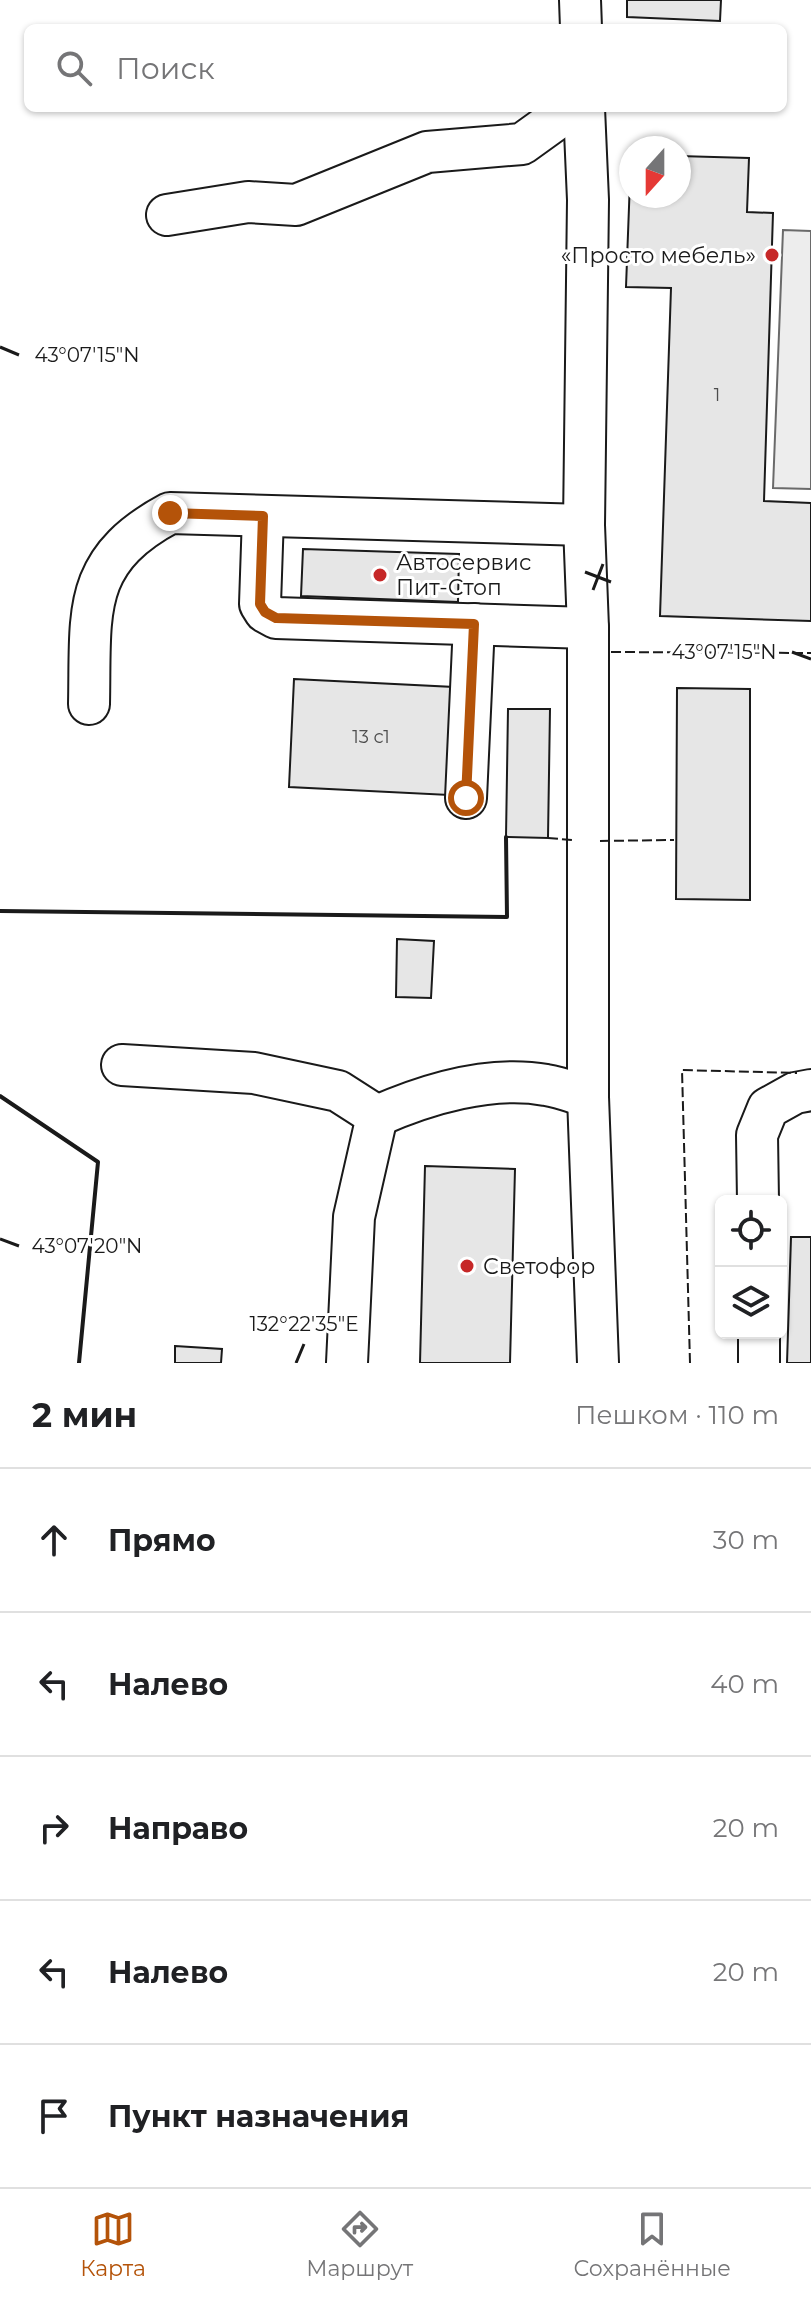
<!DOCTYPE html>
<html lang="ru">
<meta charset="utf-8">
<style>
:root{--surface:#fff;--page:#f2f2f2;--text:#202124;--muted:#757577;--line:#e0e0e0;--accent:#b45309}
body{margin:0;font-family:Montserrat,sans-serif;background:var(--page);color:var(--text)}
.controls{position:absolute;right:24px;bottom:24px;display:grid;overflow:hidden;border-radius:12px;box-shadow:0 2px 6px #0004}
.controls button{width:72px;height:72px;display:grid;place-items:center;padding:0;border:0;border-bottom:2px solid var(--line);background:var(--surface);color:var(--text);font:40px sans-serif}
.compass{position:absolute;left:619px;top:136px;width:72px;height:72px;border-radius:50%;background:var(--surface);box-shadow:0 2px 6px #0004;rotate:201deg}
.stop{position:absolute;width:24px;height:24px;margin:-18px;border:6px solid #b45309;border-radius:50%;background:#fff}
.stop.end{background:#b45309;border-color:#fff;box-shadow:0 2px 8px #0008}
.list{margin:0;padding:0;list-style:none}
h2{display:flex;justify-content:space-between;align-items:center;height:104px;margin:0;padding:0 32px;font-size:34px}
h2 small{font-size:26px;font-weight:400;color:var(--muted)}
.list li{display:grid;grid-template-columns:52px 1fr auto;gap:24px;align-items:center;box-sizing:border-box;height:144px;padding:0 32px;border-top:2px solid var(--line)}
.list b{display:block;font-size:30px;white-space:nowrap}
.list em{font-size:26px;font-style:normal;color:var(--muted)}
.icon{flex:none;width:44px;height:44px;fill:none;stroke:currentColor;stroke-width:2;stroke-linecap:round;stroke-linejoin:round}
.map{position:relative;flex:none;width:811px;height:1363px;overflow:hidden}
.search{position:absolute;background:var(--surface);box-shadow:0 2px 6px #0004;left:24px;right:24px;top:24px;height:88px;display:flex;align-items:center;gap:20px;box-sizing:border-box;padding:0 28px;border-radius:12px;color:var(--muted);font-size:30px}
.sheet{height:824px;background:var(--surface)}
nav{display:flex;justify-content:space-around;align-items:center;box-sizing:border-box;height:112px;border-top:2px solid var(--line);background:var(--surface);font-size:22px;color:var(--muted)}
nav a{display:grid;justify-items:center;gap:4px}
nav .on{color:var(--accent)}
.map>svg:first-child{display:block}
.parking{fill:#ededed;stroke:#6a6a6a;stroke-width:2}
.building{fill:#e6e6e6;stroke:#1a1a1a;stroke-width:2}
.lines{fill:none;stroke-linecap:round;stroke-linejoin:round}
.minor-casing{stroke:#1a1a1a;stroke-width:44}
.minor{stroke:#fff;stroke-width:40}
.fence{stroke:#1a1a1a;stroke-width:2;stroke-dasharray:10 4;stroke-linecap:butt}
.wall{stroke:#1a1a1a;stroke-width:4}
.route{stroke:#b45309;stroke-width:10}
.ticks{fill:none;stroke:#1a1a1a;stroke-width:3}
.poi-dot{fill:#c62828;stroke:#fff;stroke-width:3}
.labels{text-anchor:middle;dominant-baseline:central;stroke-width:6;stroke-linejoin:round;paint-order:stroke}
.number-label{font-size:18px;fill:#4d4d4d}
.poi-label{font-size:22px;fill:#1a1a1a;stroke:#fff;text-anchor:start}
.ticks-label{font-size:20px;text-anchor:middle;fill:#1a1a1a;stroke:#fff;stroke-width:6;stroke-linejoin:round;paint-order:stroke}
</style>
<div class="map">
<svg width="811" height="1363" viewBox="0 0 811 1363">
<rect width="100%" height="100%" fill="#fff"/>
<polygon class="parking" points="783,230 811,231 811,489 773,488"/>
<g class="building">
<polygon points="627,0 721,0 720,21 627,17"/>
<polygon points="631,154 631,196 679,196 679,156 749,158 747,212 773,213 764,501 811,503 811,621 660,616 671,288 626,287"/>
<polygon points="303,549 459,554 458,602 301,596"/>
<polygon points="294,679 454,687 449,795 289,787"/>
<polygon points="677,688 750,689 750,900 676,899"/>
<polygon points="508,709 550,709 548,838 506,837"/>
<polygon points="397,939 434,941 431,998 396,997"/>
<polygon points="425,1166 515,1169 510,1363 420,1363"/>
<polygon points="791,1237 811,1237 811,1363 787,1363"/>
<polygon points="175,1346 222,1349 221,1363 175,1363"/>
</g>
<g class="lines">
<g class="minor-casing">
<g id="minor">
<polyline points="580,0 581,28"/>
<polyline points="584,108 588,200 584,525 588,628 588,1097 598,1363"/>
<polyline points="167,215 248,202 296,205 427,152 522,144 572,108"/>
<polyline points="263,516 260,604 265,612 276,618 588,628"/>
<path d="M89 704C91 613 80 561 170 513L584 525"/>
<polyline points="466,798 474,624"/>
<polyline points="122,1065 254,1073 338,1091 377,1116 354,1217 347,1363"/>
<path d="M377 1116C427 1094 491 1075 546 1085 560 1087 575 1093 588 1097"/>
<polyline points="758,1201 757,1135 768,1108 795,1093 811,1090"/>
<polyline points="759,1333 759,1363"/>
</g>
</g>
<use href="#minor" class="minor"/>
<g class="fence">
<polyline points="611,652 811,653"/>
<polyline points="548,838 572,840"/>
<polyline points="600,841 674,840"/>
<polyline points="690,1363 682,1070 797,1073"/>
</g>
<g class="wall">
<polyline points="0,911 507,917 506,837"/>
<polyline points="0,1096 98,1162 79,1363"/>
</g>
</g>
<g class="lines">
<polyline class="route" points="170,513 263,516 260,604 265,612 276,618 474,624 466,798"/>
</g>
<path class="ticks" d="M0 347 19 355M585 572 611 582M593 590 603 564M792 652 811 659M0 1239 19 1246M296 1363 304 1344"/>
<g class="poi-dot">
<circle cx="772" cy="255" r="8"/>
<circle cx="380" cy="575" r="8"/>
<circle cx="467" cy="1266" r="8"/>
</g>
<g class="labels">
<g class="number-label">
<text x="717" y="395">1</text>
<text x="371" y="737">13 с1</text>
</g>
<g class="poi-label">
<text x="756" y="255" text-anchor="end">«Просто мебель»</text>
<text x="396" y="562">Автосервис<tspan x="396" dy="25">Пит-Стоп</tspan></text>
<text x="483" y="1266">Светофор</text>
</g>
</g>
<g class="ticks-label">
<text x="87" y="362">43°07'15"N</text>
<text x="724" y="659">43°07'15"N</text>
<text x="87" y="1253">43°07'20"N</text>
<text x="304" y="1331">132°22'35"E</text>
</g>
</svg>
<div class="controls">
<button><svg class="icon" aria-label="locate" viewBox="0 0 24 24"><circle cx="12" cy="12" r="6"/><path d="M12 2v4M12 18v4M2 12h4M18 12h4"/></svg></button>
<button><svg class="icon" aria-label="layers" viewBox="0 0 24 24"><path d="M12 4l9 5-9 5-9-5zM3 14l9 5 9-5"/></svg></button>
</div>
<svg class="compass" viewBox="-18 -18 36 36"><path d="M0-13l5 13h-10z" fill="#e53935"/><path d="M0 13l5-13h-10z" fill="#757577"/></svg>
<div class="stop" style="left:466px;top:798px"></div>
<div class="stop end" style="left:170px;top:513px"></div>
<div class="search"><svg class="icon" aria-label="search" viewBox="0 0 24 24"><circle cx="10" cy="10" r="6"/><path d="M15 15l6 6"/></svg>Поиск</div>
</div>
<section class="sheet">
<h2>2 мин<small>Пешком · 110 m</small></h2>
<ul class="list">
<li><svg class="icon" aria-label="ahead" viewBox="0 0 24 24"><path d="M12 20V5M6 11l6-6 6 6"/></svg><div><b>Прямо</b></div><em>30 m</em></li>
<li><svg class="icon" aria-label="left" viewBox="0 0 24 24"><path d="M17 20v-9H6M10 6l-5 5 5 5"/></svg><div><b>Налево</b></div><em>40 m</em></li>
<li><svg class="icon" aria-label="right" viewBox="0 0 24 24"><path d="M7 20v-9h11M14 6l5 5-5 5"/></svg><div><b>Направо</b></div><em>20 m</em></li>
<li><svg class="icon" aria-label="left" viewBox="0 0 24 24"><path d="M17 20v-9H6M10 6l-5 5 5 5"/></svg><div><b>Налево</b></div><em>20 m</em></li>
<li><svg class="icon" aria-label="arrive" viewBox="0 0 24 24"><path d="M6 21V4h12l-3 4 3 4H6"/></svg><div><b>Пункт назначения</b></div></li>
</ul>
</section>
<nav>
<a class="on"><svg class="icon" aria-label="map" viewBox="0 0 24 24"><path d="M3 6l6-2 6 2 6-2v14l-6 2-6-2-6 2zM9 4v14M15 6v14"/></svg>Карта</a>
<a><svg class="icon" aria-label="directions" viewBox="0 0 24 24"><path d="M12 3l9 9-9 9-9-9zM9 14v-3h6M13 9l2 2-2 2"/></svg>Маршрут</a>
<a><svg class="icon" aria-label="saved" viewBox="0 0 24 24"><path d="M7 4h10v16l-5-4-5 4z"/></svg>Сохранённые</a>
</nav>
